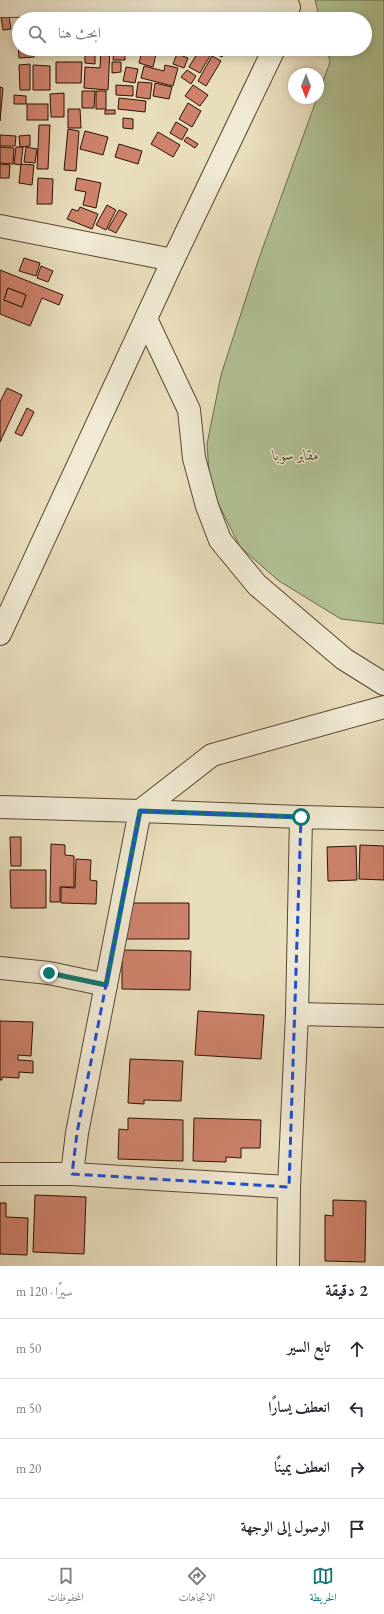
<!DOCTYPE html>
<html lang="ar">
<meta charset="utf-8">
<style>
:root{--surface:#fff;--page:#f7f7f7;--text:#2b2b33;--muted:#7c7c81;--line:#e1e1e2;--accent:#0f766e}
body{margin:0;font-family:"EB Garamond",Amiri,serif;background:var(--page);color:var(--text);direction:rtl}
.compass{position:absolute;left:288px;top:68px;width:36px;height:36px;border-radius:50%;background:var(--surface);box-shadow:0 2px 10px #0003;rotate:180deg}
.stop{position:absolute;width:12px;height:12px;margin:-9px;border:3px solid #0f766e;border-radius:50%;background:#fff}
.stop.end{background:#0f766e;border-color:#fff;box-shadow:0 1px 4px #0008}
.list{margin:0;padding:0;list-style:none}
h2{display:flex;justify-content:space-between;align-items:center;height:52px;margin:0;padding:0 16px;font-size:17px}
h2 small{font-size:13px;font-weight:400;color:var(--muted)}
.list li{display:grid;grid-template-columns:26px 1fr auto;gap:12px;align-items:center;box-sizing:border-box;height:60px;padding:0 16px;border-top:1px solid var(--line)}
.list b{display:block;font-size:15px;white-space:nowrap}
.list em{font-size:13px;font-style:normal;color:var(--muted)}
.icon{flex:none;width:22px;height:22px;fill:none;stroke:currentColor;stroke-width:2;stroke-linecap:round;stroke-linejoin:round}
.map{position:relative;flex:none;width:384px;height:1266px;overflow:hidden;direction:ltr}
.search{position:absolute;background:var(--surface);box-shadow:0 2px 10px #0003;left:12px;right:12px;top:12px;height:44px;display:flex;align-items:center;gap:10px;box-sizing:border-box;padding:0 14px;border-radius:22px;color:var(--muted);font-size:15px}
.sheet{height:292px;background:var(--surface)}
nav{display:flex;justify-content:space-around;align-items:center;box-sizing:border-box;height:56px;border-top:1px solid var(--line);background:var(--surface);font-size:11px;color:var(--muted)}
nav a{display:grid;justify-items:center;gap:2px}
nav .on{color:var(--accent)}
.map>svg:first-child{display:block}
.green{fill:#b1c294;stroke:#6f6a4a}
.building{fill:#ce826c;stroke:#2d1201;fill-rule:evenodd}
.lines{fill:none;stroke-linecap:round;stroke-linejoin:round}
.minor-casing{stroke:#5c4530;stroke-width:24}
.minor{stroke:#f0e9d3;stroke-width:22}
.route{stroke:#0f766e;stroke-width:5}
.marked{fill:none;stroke:#1d4ed8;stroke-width:3;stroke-dasharray:8 5;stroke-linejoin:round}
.labels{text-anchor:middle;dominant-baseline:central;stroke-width:3;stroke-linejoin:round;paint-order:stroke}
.park-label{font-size:15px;font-style:italic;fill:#5b5034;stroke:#f0e9d3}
</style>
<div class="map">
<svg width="384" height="1266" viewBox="0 0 384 1266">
<rect width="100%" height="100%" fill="#e8ddbc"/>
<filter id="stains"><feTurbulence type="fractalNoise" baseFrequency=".005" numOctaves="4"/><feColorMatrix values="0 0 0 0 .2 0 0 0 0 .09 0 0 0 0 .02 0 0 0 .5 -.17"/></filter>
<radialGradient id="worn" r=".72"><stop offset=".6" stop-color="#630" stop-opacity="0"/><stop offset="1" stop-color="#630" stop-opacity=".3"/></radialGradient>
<polygon class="green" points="315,0 384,0 384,624 341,619 279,581 240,547 210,487 207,444 221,375 258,261 330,62 327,49 365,49 365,19 320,19"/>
<g class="building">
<polygon points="8,9 11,29 3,30 0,10"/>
<polygon points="18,39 19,49 34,49 34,57 19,58"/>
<rect x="72" y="49" width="11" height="4"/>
<polygon points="85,49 95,49 95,64 85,63"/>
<polygon points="101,49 110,49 108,90 84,88 85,67 100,68"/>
<polygon points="114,49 125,49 125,60 113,60"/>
<polygon points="144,49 163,49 162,52"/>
<polygon points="166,49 170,49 170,53 165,53"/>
<polygon points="200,49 214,49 200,73 189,67"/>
<polygon points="217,49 226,49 222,57 214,53"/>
<polygon points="142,51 156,54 153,67 139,63"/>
<polygon points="177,54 188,58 184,68 173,64"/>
<polygon points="212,56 221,61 206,86 198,81"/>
<polygon points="56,62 82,62 81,83 56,83"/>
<polygon points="112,62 121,62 121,72 112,73"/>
<polygon points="30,64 30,90 20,90 19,65"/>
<polygon points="33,65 50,66 50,90 33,90"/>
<polygon points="165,65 178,68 173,86 141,78 144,66 164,71"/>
<polygon points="126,67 138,69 135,83 123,81"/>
<polygon points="187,70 196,76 191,84 181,77"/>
<polygon points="138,82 152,83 150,99 136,97"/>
<polygon points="155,83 172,87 169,99 153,96"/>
<polygon points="116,85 133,86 133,96 116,95"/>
<polygon points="193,85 208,95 200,106 185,96"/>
<polygon points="0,87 3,88 0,121"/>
<polygon points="82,91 95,91 94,108 82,108"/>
<rect x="96" y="91" width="10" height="18"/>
<polygon points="64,93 64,117 51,117 50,94"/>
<polygon points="14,95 26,96 26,104 14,104"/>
<polygon points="119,98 146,101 145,112 118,109"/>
<polygon points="188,103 201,111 192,127 179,119"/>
<rect x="27" y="104" width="21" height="16"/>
<polygon points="68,109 80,109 81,128 68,128"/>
<rect x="105" y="110" width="10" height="4"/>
<polygon points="123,118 133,119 133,129 123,128"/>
<polygon points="176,122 188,129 182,140 170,133"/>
<polygon points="39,125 50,125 48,169 37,169"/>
<polygon points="68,129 79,131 76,171 64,170"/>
<polygon points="85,131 108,137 103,155 80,149"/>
<polygon points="158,132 180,145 173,157 151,144"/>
<polygon points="0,135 16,136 15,146 0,146"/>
<polygon points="30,135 30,146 20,147 19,136"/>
<polygon points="187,137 198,144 195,148 184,141"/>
<polygon points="119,144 142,151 138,164 115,157"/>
<polygon points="0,147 14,148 13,164 0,163"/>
<polygon points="16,147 23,147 21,165 14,164"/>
<polygon points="26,147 37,149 35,163 24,162"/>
<polygon points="0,164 10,165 9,178 0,178"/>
<polygon points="21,164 34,165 32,185 19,183"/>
<polygon points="38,178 53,179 52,204 37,204"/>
<polygon points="77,178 101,183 96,208 83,205 86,192 75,190"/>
<polygon points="107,205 116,210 106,230 96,225"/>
<polygon points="80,207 98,214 92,229 67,219 72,209 78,211"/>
<polygon points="119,210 127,214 116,233 108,229"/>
<polygon points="24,258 40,263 36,276 19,271"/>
<polygon points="41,266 53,271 48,282 37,278"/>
<path d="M0 270 63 295 59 305 42 298 30 326 0 314ZM8 288 26 295 22 307 4 300Z"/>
<polygon points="8,288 26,295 22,307 4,300"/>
<polygon points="7,388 22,395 0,442 0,402"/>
<polygon points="27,408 34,412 22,436 15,433"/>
<polygon points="10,837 21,837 21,866 11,866"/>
<polygon points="51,844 65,845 65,855 74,856 74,887 60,887 60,902 50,902"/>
<polygon points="360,845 384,846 384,880 359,879"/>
<polygon points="356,846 357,880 328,881 327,847"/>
<polygon points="76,859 91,860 90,880 97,881 96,904 61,903 61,887 75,888"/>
<polygon points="10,870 46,870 46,908 11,908"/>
<polygon points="126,903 189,903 189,939 125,939"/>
<polygon points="122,950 191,951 190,990 122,989"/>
<polygon points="198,1011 264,1015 261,1059 195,1055"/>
<polygon points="0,1021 33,1022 31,1056 18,1055 18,1060 33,1061 33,1073 19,1072 19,1078 2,1077 2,1080 0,1080"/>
<polygon points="130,1059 183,1061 181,1101 144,1100 144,1104 128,1103"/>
<polygon points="128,1118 183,1120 183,1161 118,1159 119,1129 128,1130"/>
<polygon points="194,1118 261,1120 260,1148 241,1148 241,1158 226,1157 226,1162 193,1161"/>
<polygon points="35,1195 86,1197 84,1254 33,1252"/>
<polygon points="333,1200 366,1201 365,1262 325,1261 325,1215 333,1216"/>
<polygon points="0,1203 6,1203 6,1217 28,1218 27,1255 0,1254"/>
</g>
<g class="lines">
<g class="minor-casing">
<g id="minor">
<polyline points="0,6 200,5 289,7"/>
<polyline points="0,226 173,260"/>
<polyline points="146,319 189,410 194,458 207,506 220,540 257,585 344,659 384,684"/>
<polyline points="0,634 173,260 274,49"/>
<polyline points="0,807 140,811 301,817"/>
<polyline points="0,968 49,973 106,985"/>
<polyline points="297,1014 384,1016"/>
<polyline points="0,1174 72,1174 289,1187"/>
<polyline points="72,1174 77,1133 140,811 212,755 384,707"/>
<polyline points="288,1266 289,1187 297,1014 301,817 384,819"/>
</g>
</g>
<use href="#minor" class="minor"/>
</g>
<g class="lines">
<polyline class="route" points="49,973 106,985 140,811 301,817"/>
</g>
<path class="marked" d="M140 811 301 817 289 1187 72 1174 77 1133Z"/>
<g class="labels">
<g class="park-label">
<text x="296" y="454">مقابر سوبا</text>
</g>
</g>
<rect width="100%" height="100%" filter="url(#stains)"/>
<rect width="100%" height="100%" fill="url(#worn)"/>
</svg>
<svg class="compass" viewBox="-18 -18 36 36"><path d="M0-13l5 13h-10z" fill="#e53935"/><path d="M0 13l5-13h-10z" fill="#7c7c81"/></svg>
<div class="stop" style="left:301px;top:817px"></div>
<div class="stop end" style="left:49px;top:973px"></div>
<div class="search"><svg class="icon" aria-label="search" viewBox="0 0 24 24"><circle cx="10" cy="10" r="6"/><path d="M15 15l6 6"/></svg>ابحث هنا</div>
</div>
<section class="sheet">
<h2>2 دقيقة<small>سيرًا · 120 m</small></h2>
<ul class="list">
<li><svg class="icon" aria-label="ahead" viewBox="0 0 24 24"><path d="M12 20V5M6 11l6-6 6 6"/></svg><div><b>تابع السير</b></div><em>50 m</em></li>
<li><svg class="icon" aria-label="left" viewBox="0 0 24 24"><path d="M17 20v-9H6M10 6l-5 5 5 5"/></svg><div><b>انعطف يسارًا</b></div><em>50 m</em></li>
<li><svg class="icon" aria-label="right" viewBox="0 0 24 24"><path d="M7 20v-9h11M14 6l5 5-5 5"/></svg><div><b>انعطف يمينًا</b></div><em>20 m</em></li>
<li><svg class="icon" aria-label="arrive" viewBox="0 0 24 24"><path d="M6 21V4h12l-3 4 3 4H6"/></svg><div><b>الوصول إلى الوجهة</b></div></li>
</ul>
</section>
<nav>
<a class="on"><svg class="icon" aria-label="map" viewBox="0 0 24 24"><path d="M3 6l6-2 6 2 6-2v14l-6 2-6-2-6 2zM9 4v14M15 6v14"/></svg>الخريطة</a>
<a><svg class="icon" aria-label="directions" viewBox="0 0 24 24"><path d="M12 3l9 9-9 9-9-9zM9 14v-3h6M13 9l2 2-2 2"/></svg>الاتجاهات</a>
<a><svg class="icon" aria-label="saved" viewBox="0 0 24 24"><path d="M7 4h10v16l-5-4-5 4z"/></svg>المحفوظات</a>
</nav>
